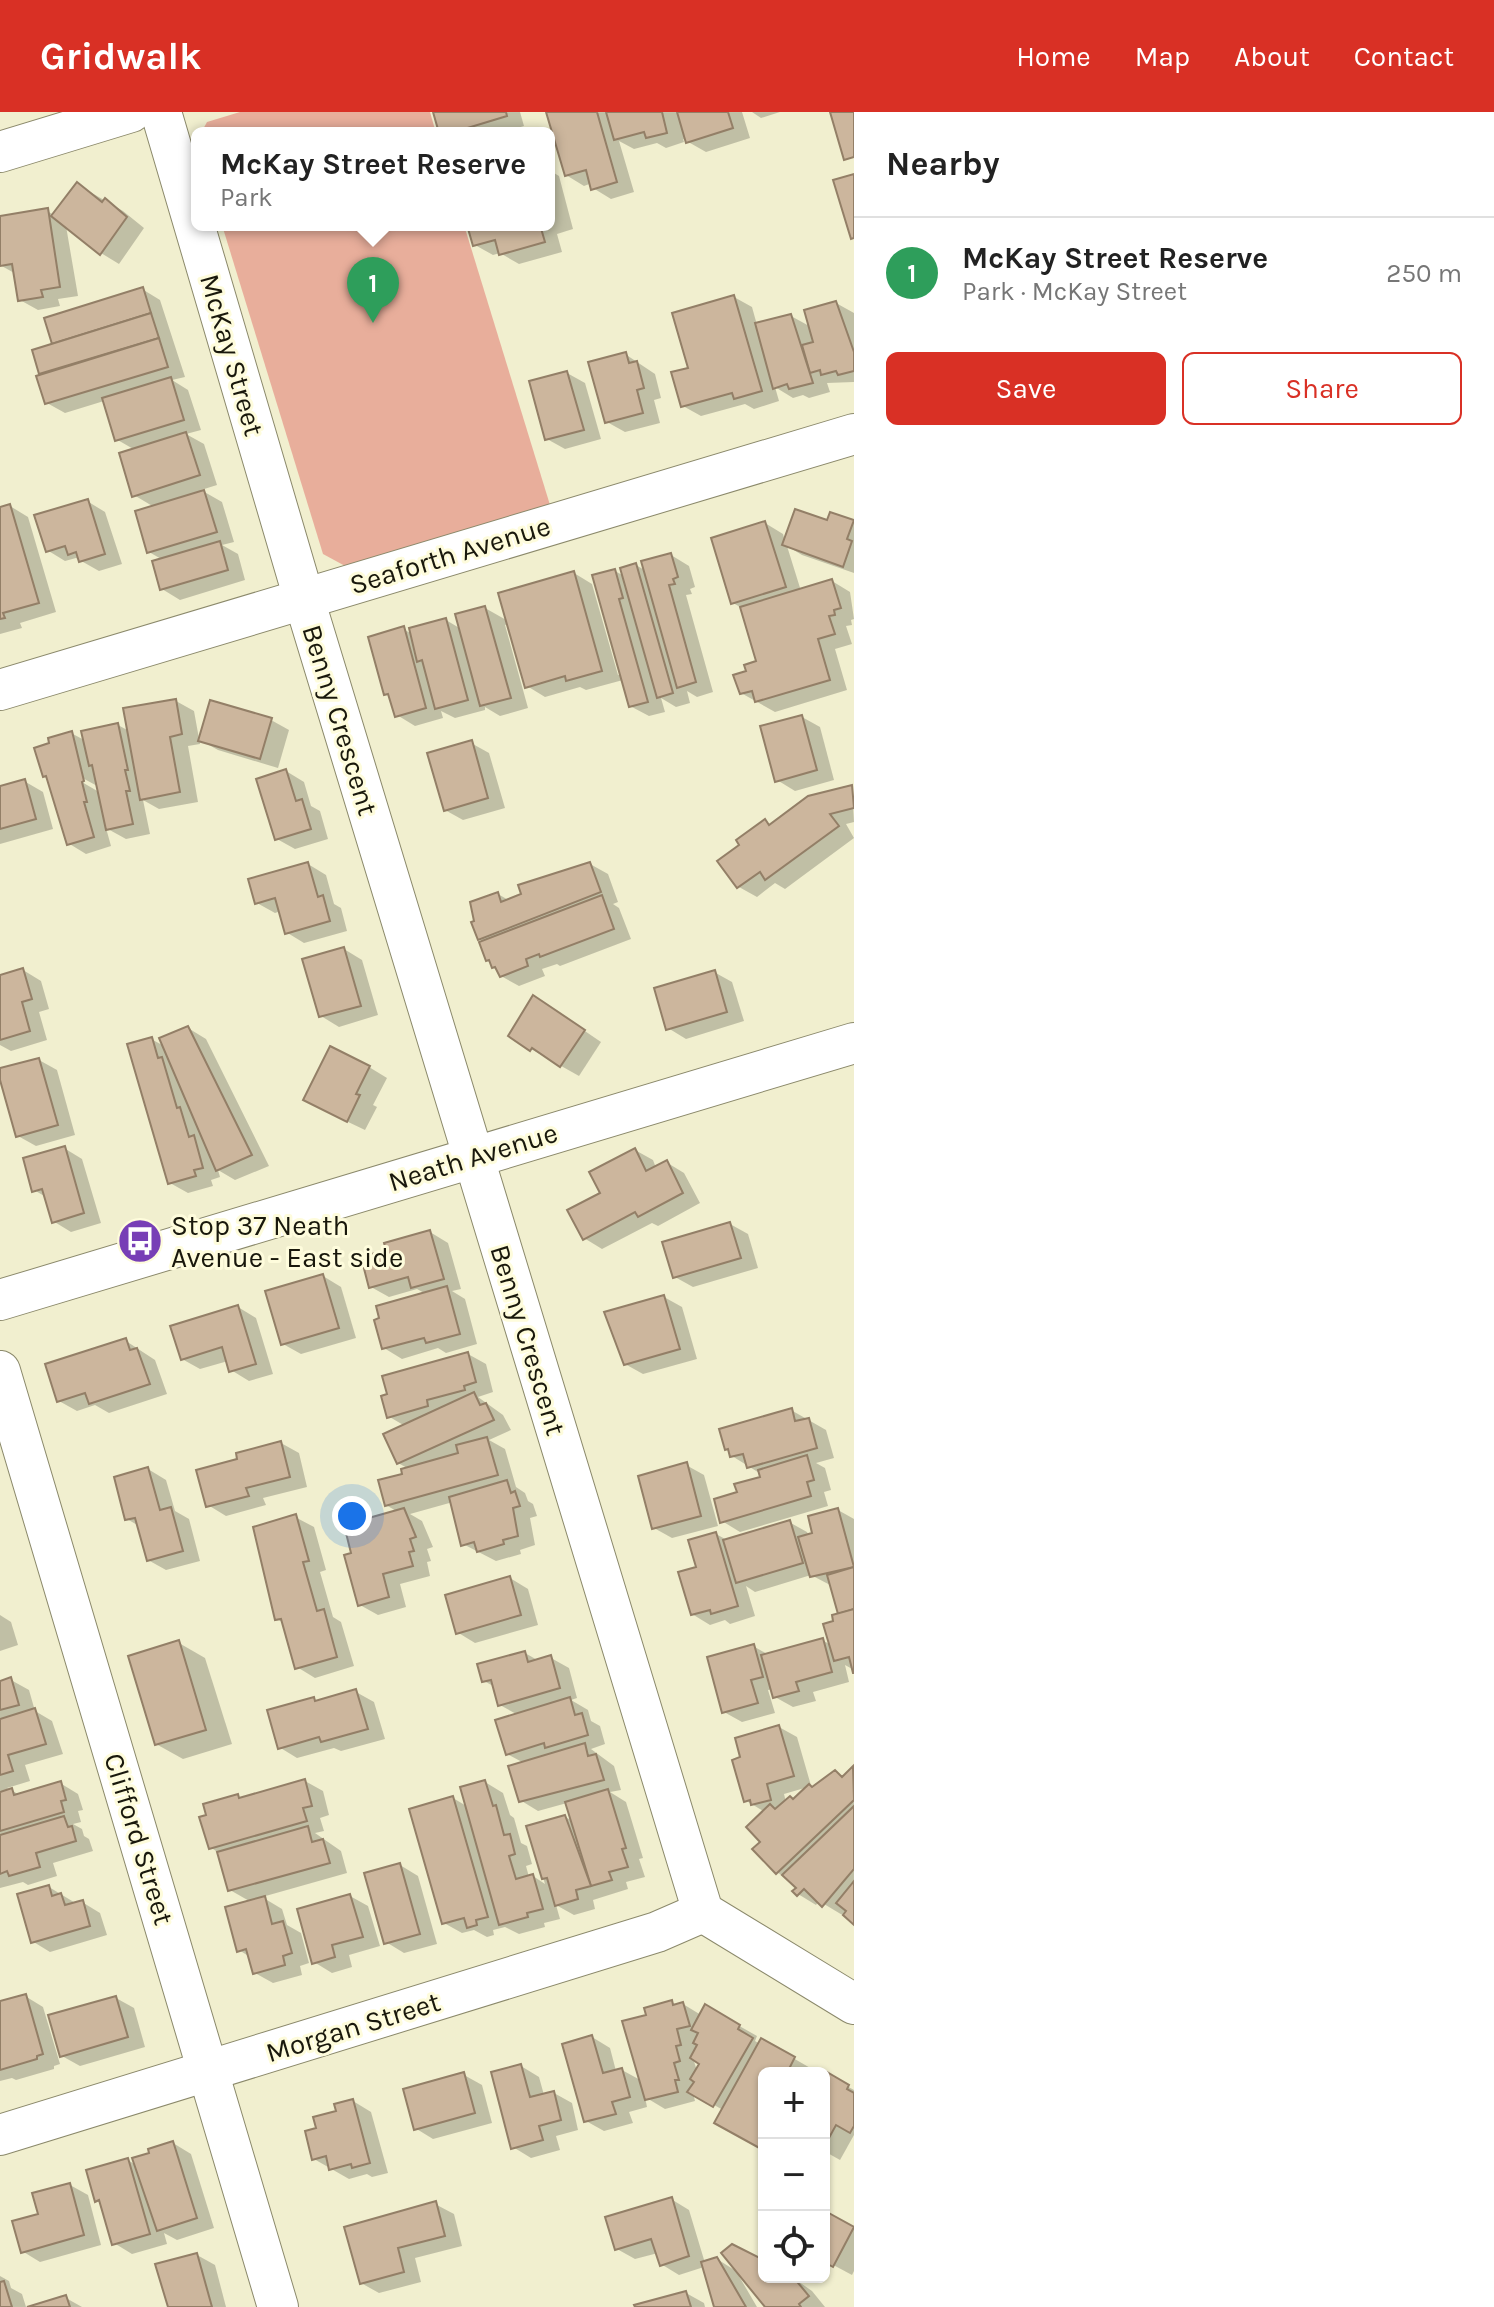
<!DOCTYPE html>
<meta charset="utf-8">
<style>
:root{--surface:#fff;--page:#f6f6f6;--text:#222;--muted:#767676;--line:#e0e0e0;--accent:#d93025}
body{margin:0;font-family:Karla,sans-serif;background:var(--page);color:var(--text)}
.controls{position:absolute;right:24px;bottom:24px;display:grid;overflow:hidden;border-radius:12px;box-shadow:0 2px 6px #0004}
.controls button{width:72px;height:72px;display:grid;place-items:center;padding:0;border:0;border-bottom:2px solid var(--line);background:var(--surface);color:var(--text);font:40px sans-serif}
.you{position:absolute;left:352px;top:1404px;width:28px;height:28px;margin:-20px;border:6px solid #fff;border-radius:50%;background:#1a73e8;box-shadow:0 0 0 12px #1a73e833}
.badge{display:grid;place-items:center;width:52px;height:52px;border-radius:50%;background:var(--accent);color:#fff;font-size:26px;font-weight:700}
.pin{position:absolute;translate:-50% -66px;filter:drop-shadow(0 2px 4px #0008)}
.pin::after{content:'';position:absolute;top:42px;width:28px;height:24px;background:inherit;clip-path:polygon(0 0,100% 0,50% 100%)}
.popup{position:absolute;left:191px;top:15px;width:364px;height:104px;box-sizing:border-box;display:grid;place-content:center;border-radius:12px;background:var(--surface);filter:drop-shadow(0 2px 6px #0005);font-size:26px;white-space:nowrap;color:var(--muted)}
.popup b{font-size:30px;color:var(--text)}
.popup::after{content:'';position:absolute;left:50%;top:100%;margin-left:-16px;border:16px solid transparent;border-top-color:var(--surface)}
.list{margin:0;padding:0;list-style:none}
h2{display:flex;justify-content:space-between;align-items:center;height:104px;margin:0;padding:0 32px;font-size:34px}
h2 small{font-size:26px;font-weight:400;color:var(--muted)}
.list li{display:grid;grid-template-columns:52px 1fr auto;gap:24px;align-items:center;box-sizing:border-box;height:112px;padding:0 32px;border-top:2px solid var(--line)}
.list b{display:block;font-size:30px;white-space:nowrap}
.list p{margin:0;font-size:26px;white-space:nowrap;color:var(--muted)}
.list em{font-size:26px;font-style:normal;color:var(--muted)}
.actions{display:flex;gap:16px;padding:24px 32px}
.actions a{flex:1;padding:18px 0;border:2px solid var(--accent);border-radius:12px;text-align:center;font-size:28px;color:var(--accent)}
.actions .main{background:var(--accent);color:#fff}
.icon{flex:none;width:44px;height:44px;fill:none;stroke:currentColor;stroke-width:2;stroke-linecap:round;stroke-linejoin:round}
.map{position:relative;flex:none;width:854px;height:2195px;overflow:hidden}
header{display:flex;align-items:center;gap:48px;box-sizing:border-box;height:112px;padding:0 40px;background:var(--accent);color:#fff}
header strong{font-size:38px}
nav{display:flex;gap:44px;margin-inline-start:auto;font-size:28px}
main{display:flex}
aside{flex:1;background:var(--surface)}
.map>svg:first-child{display:block}
.green{fill:#e8ae9b}
.shadow{fill:#0003;fill-rule:evenodd}
.building{fill:#ccb69d;stroke:#937f67;stroke-width:2}
.lines{fill:none;stroke-linecap:round;stroke-linejoin:round}
.minor-casing{stroke:#8b896b;stroke-width:42}
.minor{stroke:#fff;stroke-width:40}
.labels{text-anchor:middle;dominant-baseline:central;stroke-width:6;stroke-linejoin:round;paint-order:stroke}
.street-label{font-size:28px;fill:#19180c;stroke:#fefcdc}
.poi-label{font-size:28px;fill:#19180c;stroke:#fefcdc;text-anchor:start}
</style>
<header>
<strong>Gridwalk</strong>
<nav><a>Home</a><a>Map</a><a>About</a><a>Contact</a></nav>
</header>
<main>
<div class="map">
<svg width="854" height="2195" viewBox="0 0 854 2195">
<rect width="100%" height="100%" fill="#f1efcf"/>
<g class="green">
<polygon points="240,0 430,0 436,21 201,21 207,10"/>
<polygon points="222,113 464,113 550,393 347,455 323,442"/>
</g>
<g class="shadow">
<polygon points="435,0 520,0 524,14 501,21 441,21"/>
<polygon points="548,0 742,0 750,26 706,40 683,27 684,30 666,36 657,31 634,37 619,29 634,80 611,87 593,76 592,71 584,74 566,63"/>
<polygon points="752,0 780,0 761,6"/>
<polygon points="549,58 559,64 573,117 557,122 562,140 519,152 500,141 493,143 475,133 469,113 549,113"/>
<polygon points="78,73 123,99 144,116 119,152 101,141 66,114 78,184 58,187 60,194 38,198 20,188 16,162 0,153 0,106 47,99 54,103"/>
<polygon points="142,177 160,188 185,265 172,268 188,278 201,318 186,322 204,332 217,373 201,378 222,390 234,430 222,433 238,442 245,468 180,488 162,477 163,448 149,440 154,395 134,383 135,338 116,327 104,289 65,301 47,291 34,239 55,234"/>
<polygon points="734,185 752,195 757,213 791,204 811,215 836,191 854,201 854,270 827,271 830,280 809,286 803,283 793,286 775,275 779,289 754,297 745,292 701,304 683,294 691,257"/>
<polygon points="625,242 655,262 661,286 654,288 660,311 625,320 607,310"/>
<polygon points="567,261 585,271 601,327 565,337 547,327"/>
<polygon points="87,389 105,400 122,452 99,459 76,446 65,449 47,438"/>
<polygon points="10,394 28,405 56,500 20,511 22,516 0,522 0,397"/>
<polygon points="765,411 783,422 785,429 828,411 854,411 854,461 802,443 787,434 801,479 832,469 850,480 854,507 851,508 852,513 846,514 852,532 835,537 847,578 775,600 741,581 748,560 759,551 742,496 733,491"/>
<polygon points="671,443 689,454 695,475 690,477 692,482 686,483 713,580 697,585 687,579 690,591 676,595 661,586 665,600 649,604 630,594 623,568 586,578 580,575 545,585 527,574 509,512 505,513 528,596 500,604 485,595 485,598 455,606 441,599 443,606 415,614 397,603 391,585 386,582 403,517 412,522 446,508 461,517 485,496 508,509 574,461 592,472 618,563 622,562 615,459 624,464 636,453 646,459"/>
<path d="M176 589 194 599 200 632 188 634 198 690 159 697 143 688 150 722 126 727 106 716 111 734 86 742 68 731 49 667 45 664 71 621 86 629 118 613 129 619ZM77 663 99 675V680L75 666Z"/>
<polygon points="802,605 820,615 834,668 795,679 777,668"/>
<polygon points="271,608 289,618 278,656 218,638 200,628"/>
<polygon points="471,631 489,641 505,696 463,708 445,698"/>
<polygon points="286,659 304,670 311,694 320,699 328,727 295,737 277,727"/>
<polygon points="24,669 43,680 53,717 0,732 0,677"/>
<polygon points="852,675 854,710 846,712 854,726 785,777 775,771 757,785 739,775 742,733 765,710 771,713"/>
<polygon points="308,752 326,763 334,792 341,796 347,819 304,831 286,820 281,799 275,801 257,791"/>
<polygon points="590,752 608,762 618,790 613,792 619,796 631,827 560,854 557,852 542,857 545,864 519,874 501,864 494,855 485,830 479,826 498,782 510,789"/>
<polygon points="344,837 362,848 378,903 339,915 321,904"/>
<polygon points="23,858 41,869 49,897 39,900 47,928 11,939 0,933 0,865"/>
<polygon points="714,860 732,870 744,909 686,927 668,916"/>
<polygon points="551,896 601,930 579,964 531,937"/>
<polygon points="188,916 206,927 269,1054 235,1068 218,1058 220,1065 211,1068 213,1074 188,1081 170,1071 151,927 166,935"/>
<polygon points="39,948 57,958 75,1023 36,1034 18,1024 0,959"/>
<polygon points="369,955 387,966 373,993 377,995 365,1018 323,998"/>
<polygon points="64,1036 82,1047 101,1111 71,1120 53,1109 46,1085 34,1078"/>
<polygon points="635,1038 653,1048 656,1056 666,1050 684,1061 700,1091 658,1114 652,1111 602,1137 584,1126 602,1081"/>
<polygon points="730,1112 748,1122 758,1156 693,1175 675,1165"/>
<polygon points="430,1120 448,1131 461,1177 452,1179 465,1187 477,1232 446,1241 438,1236 402,1247 384,1236 426,1182 417,1177 389,1185 371,1175 388,1140"/>
<polygon points="323,1164 341,1175 356,1226 301,1242 283,1232"/>
<polygon points="664,1185 682,1195 697,1247 643,1262 625,1252"/>
<polygon points="238,1195 256,1206 273,1262 249,1269 231,1258 228,1249 200,1257 182,1247"/>
<polygon points="126,1229 155,1248 167,1282 109,1301 95,1293 77,1299 59,1289"/>
<polygon points="468,1242 486,1252 493,1280 478,1285 503,1303 511,1318 489,1328 505,1337 516,1375 525,1381 528,1389 533,1392 537,1404 530,1406 535,1433 520,1438 521,1442 496,1449 463,1432 453,1390 410,1402 422,1409 433,1435 427,1437 431,1449 427,1450 430,1464 400,1472 406,1495 378,1503 360,1493 353,1442 398,1400 386,1393 409,1357 398,1351 405,1314 388,1304"/>
<polygon points="791,1298 826,1318 834,1346 816,1351 825,1356 831,1378 824,1380 828,1394 740,1420 722,1409 739,1382 762,1366 761,1362 732,1344 727,1337"/>
<polygon points="281,1331 299,1341 307,1375 263,1386 266,1393 226,1404 208,1393"/>
<polygon points="686,1353 704,1363 718,1414 672,1426 654,1416"/>
<polygon points="148,1357 166,1368 175,1399 189,1407 200,1449 166,1458 148,1448 139,1414 127,1407"/>
<polygon points="838,1398 854,1407 854,1558 845,1553 849,1570 813,1580 816,1589 793,1595 775,1585 773,1577 768,1578 775,1601 742,1610 724,1600 753,1534 769,1543 822,1528 831,1533 836,1510 840,1503 832,1474 811,1463 755,1480 746,1474 755,1504 730,1512 725,1508 710,1513 692,1502 699,1456 716,1422 727,1428 789,1410 807,1420 809,1424"/>
<polygon points="295,1405 314,1415 326,1458 320,1460 333,1505 341,1510 354,1554 315,1566 297,1555 284,1511 277,1507"/>
<polygon points="510,1466 528,1477 538,1513 475,1531 457,1520"/>
<polygon points="0,1503 11,1510 18,1533 0,1539"/>
<polygon points="179,1531 205,1546 232,1632 183,1647 156,1632"/>
<polygon points="525,1541 539,1549 551,1546 569,1556 577,1586 571,1588 588,1598 591,1609 600,1614 605,1632 591,1637 614,1654 621,1678 610,1680 626,1690 643,1746 639,1747 645,1765 626,1770 628,1777 593,1788 595,1797 574,1803 556,1793 560,1807 544,1811 545,1815 519,1822 505,1815 493,1818 494,1823 487,1825 474,1818 462,1821 444,1811 453,1686 468,1695 485,1670 503,1681 510,1703 514,1706 521,1731 527,1734 532,1752 526,1754 529,1765 533,1764 545,1772 528,1716 565,1705 573,1709 567,1691 538,1699 520,1688 524,1651 507,1642 518,1603 500,1593 495,1575 484,1569"/>
<polygon points="11,1568 29,1578 35,1599 52,1609 63,1642 25,1653 30,1669 7,1676 20,1683 60,1671 78,1682 83,1698 78,1699 81,1710 73,1712 82,1717 84,1724 89,1727 93,1739 53,1751 57,1764 28,1773 23,1770 0,1776 0,1682 4,1681 0,1679 0,1571"/>
<polygon points="356,1580 374,1590 385,1627 341,1639 334,1636 297,1646 279,1635 314,1587 320,1590"/>
<path d="M779 1615 797 1625 812 1677 835 1660 844 1665 854 1657V1810L819 1789 816 1793 798 1782 799 1776 777 1760 763 1730 765 1700 745 1688 743 1646ZM808 1675 794 1688 786 1690 784 1682Z"/>
<polygon points="305,1669 323,1679 329,1703 320,1706 324,1719 315,1721 341,1739 347,1761 262,1785 282,1797 287,1813 301,1821 309,1851 300,1854 302,1863 273,1871 255,1861 250,1845 239,1838 251,1790 230,1778 219,1741 210,1735 237,1684 242,1687"/>
<polygon points="400,1753 418,1764 437,1832 404,1841 386,1830"/>
<polygon points="49,1775 77,1792 82,1790 100,1801 107,1823 50,1840 32,1829"/>
<polygon points="350,1784 368,1794 380,1834 349,1843 352,1855 332,1861 314,1850"/>
<polygon points="25,1884 43,1895 60,1952 54,1954 54,1957 16,1968 12,1966 0,1969 0,1889 3,1891"/>
<polygon points="116,1886 134,1896 145,1935 80,1954 62,1944"/>
<path d="M672 1890 678 1894 683 1892 701 1903 706 1895 757 1924 755 1929 760 1932 762 1928 812 1957 810 1961H764V2037L716 2011 723 1998 693 1981 695 1989 665 1997 645 1985 647 1995 629 2000 633 2011 604 2019 586 2009 592 1925 610 1936 616 1959 622 1958 642 1969 649 1905ZM693 1946 702 1951 697 1959Z"/>
<polygon points="521,1954 539,1965 544,1983 554,1981 572,1991 578,2018 556,2024 560,2038 531,2046 513,2035"/>
<polygon points="464,1963 482,1973 492,2011 433,2027 415,2016"/>
<polygon points="827,1963 854,1978 854,2023 840,2048 824,2039 824,1969"/>
<polygon points="353,1989 371,2000 388,2061 372,2065 367,2062 349,2067 314,2047 318,2018"/>
<polygon points="173,2031 191,2042 214,2116 177,2128 164,2121 167,2132 132,2142 114,2131 102,2092 97,2089 128,2048 137,2054"/>
<polygon points="70,2073 88,2083 101,2133 40,2150 22,2139 40,2103"/>
<polygon points="671,2087 689,2098 705,2151 717,2147 736,2159 757,2195 716,2195 704,2155 679,2163 661,2152 658,2141 635,2147 617,2137"/>
<polygon points="435,2092 454,2102 462,2134 415,2146 421,2170 379,2181 361,2171"/>
<polygon points="827,2102 854,2117 854,2159 852,2163 824,2148 824,2109"/>
<polygon points="724,2141 764,2150 764,2165 792,2165 812,2179 825,2195 768,2195"/>
<polygon points="197,2143 215,2153 226,2195 170,2195"/>
<polygon points="0,2164 9,2169 11,2176 22,2182 26,2195 0,2195"/>
<polygon points="686,2181 704,2191 705,2195 637,2195"/>
<polygon points="66,2186 82,2195 34,2195"/>
</g>
<g class="building">
<polygon points="433,0 506,0 507,4 451,21 439,21"/>
<polygon points="546,0 597,0 617,70 591,78 586,58 565,64"/>
<polygon points="606,0 662,0 667,21 646,26 644,20 614,28"/>
<polygon points="677,0 728,0 733,16 686,31"/>
<polygon points="830,0 854,0 854,45 844,48"/>
<polygon points="854,62 854,126 851,127 833,68"/>
<polygon points="77,70 102,90 105,86 127,105 100,143 51,104"/>
<polygon points="48,96 60,175 41,178 43,185 18,189 12,152 0,154 0,104"/>
<polygon points="467,113 540,113 545,130 499,143 495,128 473,134"/>
<polygon points="143,175 151,201 52,232 44,206"/>
<polygon points="734,183 762,279 734,287 732,281 681,295 671,260 688,256 672,201"/>
<polygon points="836,189 854,240 854,259 838,263 836,259 821,263 820,258 810,261 802,233 813,230 804,198"/>
<polygon points="151,201 159,226 39,262 32,238"/>
<polygon points="791,202 813,271 789,277 787,272 773,277 755,211"/>
<polygon points="159,226 168,255 45,292 36,264"/>
<polygon points="626,240 629,251 637,249 644,276 637,278 643,301 605,311 588,250"/>
<polygon points="567,259 584,318 545,328 529,269"/>
<polygon points="171,265 184,308 115,329 102,286"/>
<polygon points="186,320 200,363 132,385 119,341"/>
<polygon points="204,378 217,420 147,441 135,399"/>
<polygon points="88,387 105,442 79,450 76,440 68,443 65,434 46,440 34,403"/>
<polygon points="10,392 39,491 3,501 5,506 0,507 0,395"/>
<polygon points="795,397 827,408 830,400 854,408 847,427 852,429 843,455 782,433"/>
<polygon points="765,409 786,475 731,492 711,426"/>
<polygon points="220,429 228,458 160,478 152,449"/>
<polygon points="671,441 678,465 673,467 675,472 669,473 696,570 677,576 641,449"/>
<polygon points="636,451 673,581 657,586 620,456"/>
<polygon points="615,457 623,486 619,487 648,590 629,595 592,463"/>
<polygon points="574,459 602,559 566,569 565,564 525,576 498,481"/>
<polygon points="832,467 841,496 834,498 835,503 829,504 835,522 818,527 830,568 755,590 752,579 740,582 733,563 746,559 744,553 756,549 740,495"/>
<polygon points="485,494 511,586 480,594 455,502"/>
<polygon points="446,506 468,588 435,597 422,548 417,550 409,516"/>
<polygon points="404,514 426,596 395,605 388,582 384,583 368,525"/>
<polygon points="176,587 182,622 170,625 180,680 140,688 123,596"/>
<polygon points="210,588 272,606 260,647 198,629"/>
<polygon points="802,603 817,658 775,670 760,614"/>
<polygon points="118,611 128,658 125,658 130,679 126,679 133,712 106,718 92,653 89,654 81,619"/>
<polygon points="72,619 84,669 82,670 87,690 84,690 94,725 67,733 46,664 43,665 34,636 49,631 48,626"/>
<polygon points="472,628 488,686 444,699 427,641"/>
<polygon points="286,657 296,689 302,687 311,717 275,728 256,667"/>
<polygon points="25,667 36,707 0,717 0,674"/>
<polygon points="852,673 854,696 830,702 839,714 765,768 760,760 737,776 717,749 739,733 736,728 765,707 769,713 808,684"/>
<polygon points="308,750 318,785 323,783 330,809 285,822 275,786 255,792 248,767"/>
<polygon points="590,750 601,780 478,828 471,810 474,809 470,790 498,780 501,790 521,782 518,773"/>
<polygon points="602,783 614,817 540,845 539,842 526,847 528,854 500,865 495,855 492,856 489,848 486,849 479,830"/>
<polygon points="344,835 361,894 319,905 302,847"/>
<polygon points="23,856 32,887 22,890 30,919 0,928 0,863"/>
<polygon points="715,858 727,900 666,918 654,876"/>
<polygon points="533,883 585,918 560,955 532,936 530,939 508,924"/>
<polygon points="188,914 252,1043 216,1059 159,926"/>
<polygon points="152,925 158,946 162,945 177,996 180,995 189,1025 194,1023 203,1056 194,1058 196,1064 168,1072 127,932"/>
<polygon points="330,934 370,954 356,982 360,983 347,1010 303,988"/>
<polygon points="39,946 58,1013 16,1025 0,968 0,956"/>
<polygon points="65,1034 84,1101 52,1111 42,1077 32,1080 23,1046"/>
<polygon points="635,1036 646,1059 667,1048 683,1081 638,1105 635,1100 583,1128 567,1098 600,1081 589,1060"/>
<polygon points="730,1110 741,1146 673,1166 662,1130"/>
<polygon points="430,1118 444,1167 411,1176 408,1165 369,1176 361,1145 386,1138 384,1131"/>
<polygon points="323,1162 339,1216 281,1233 265,1179"/>
<polygon points="447,1174 460,1222 426,1231 424,1226 382,1237 374,1208 379,1206 376,1194"/>
<polygon points="664,1183 680,1237 624,1253 604,1200"/>
<polygon points="238,1193 256,1252 229,1260 222,1235 181,1248 170,1214"/>
<polygon points="126,1226 130,1238 137,1236 150,1272 89,1292 85,1281 57,1290 45,1252"/>
<polygon points="468,1240 476,1270 464,1274 465,1278 427,1288 428,1294 387,1306 381,1284 387,1282 382,1264"/>
<polygon points="474,1280 480,1293 486,1291 494,1308 397,1352 383,1322"/>
<polygon points="792,1296 795,1309 809,1306 817,1336 747,1356 743,1342 730,1345 728,1337 725,1338 719,1317"/>
<polygon points="487,1325 498,1363 385,1394 378,1368 402,1362 401,1357 458,1341 456,1333"/>
<polygon points="281,1329 290,1365 246,1376 249,1384 206,1395 196,1358 237,1347 236,1341"/>
<polygon points="807,1343 814,1368 807,1370 811,1384 720,1411 714,1387 737,1380 734,1372 760,1365 758,1358"/>
<polygon points="687,1350 701,1404 652,1417 638,1364"/>
<polygon points="148,1355 160,1398 171,1395 183,1439 147,1449 135,1406 125,1408 114,1365"/>
<polygon points="507,1368 511,1381 515,1379 520,1394 513,1396 518,1424 503,1428 504,1432 477,1440 474,1430 461,1434 449,1385"/>
<polygon points="404,1396 416,1425 410,1427 414,1439 409,1440 413,1454 383,1462 389,1485 358,1494 344,1443 351,1441 344,1413"/>
<polygon points="838,1396 854,1455 810,1465 798,1425 812,1421 808,1404"/>
<polygon points="296,1402 309,1449 303,1450 317,1499 324,1497 337,1545 295,1557 281,1507 275,1508 253,1415"/>
<polygon points="790,1408 803,1451 736,1471 723,1428"/>
<polygon points="716,1420 738,1494 711,1502 710,1498 691,1503 678,1460 696,1455 688,1428"/>
<polygon points="854,1455 854,1497 838,1502 827,1463"/>
<polygon points="510,1464 521,1503 456,1522 445,1483"/>
<polygon points="854,1497 854,1561 853,1561 849,1545 834,1549 823,1512 833,1509 832,1503"/>
<polygon points="823,1526 832,1560 796,1570 799,1579 773,1586 761,1543"/>
<polygon points="179,1528 206,1618 155,1633 128,1544"/>
<polygon points="754,1532 763,1565 751,1568 758,1591 722,1601 707,1545"/>
<polygon points="525,1539 528,1550 551,1543 560,1576 498,1594 491,1568 482,1570 477,1552"/>
<polygon points="11,1565 19,1593 0,1598 0,1569"/>
<polygon points="356,1577 368,1617 321,1630 319,1625 278,1637 267,1598 314,1585 315,1589"/>
<polygon points="570,1585 575,1603 582,1601 588,1623 545,1636 544,1631 506,1643 495,1608"/>
<polygon points="35,1596 46,1632 8,1643 13,1659 0,1663 0,1607"/>
<polygon points="779,1613 794,1664 767,1672 771,1688 751,1693 750,1688 744,1690 732,1648 740,1645 735,1626"/>
<polygon points="585,1631 588,1644 596,1642 604,1668 519,1690 508,1654"/>
<polygon points="853,1654 854,1688 776,1762 752,1737 760,1730 746,1715 770,1692 775,1697 790,1684 793,1687 809,1672 812,1675 835,1658 842,1665"/>
<polygon points="305,1667 312,1694 303,1696 307,1709 209,1737 199,1705 206,1703 203,1692 238,1682 239,1686"/>
<polygon points="485,1668 493,1694 496,1693 504,1723 510,1722 515,1742 509,1744 516,1767 533,1762 543,1797 527,1801 528,1805 499,1813 460,1675"/>
<polygon points="61,1669 66,1688 61,1689 64,1700 0,1719 0,1680 12,1676 14,1683"/>
<polygon points="608,1677 626,1736 622,1737 628,1755 609,1760 612,1768 591,1774 565,1690"/>
<polygon points="453,1684 488,1805 476,1808 477,1813 467,1816 464,1806 442,1812 409,1697"/>
<polygon points="854,1694 854,1757 822,1795 804,1777 797,1784 792,1779 796,1776 782,1763"/>
<polygon points="565,1703 591,1774 576,1778 578,1787 555,1794 547,1766 542,1767 526,1714"/>
<polygon points="64,1704 68,1715 72,1714 76,1729 36,1741 40,1755 9,1764 7,1759 0,1762 0,1723"/>
<polygon points="308,1714 312,1730 323,1727 330,1751 228,1779 217,1740"/>
<polygon points="400,1751 420,1822 384,1832 364,1761"/>
<polygon points="854,1769 854,1813 843,1803 846,1799 836,1791"/>
<polygon points="49,1773 52,1784 61,1781 65,1793 83,1788 90,1814 31,1831 17,1782"/>
<polygon points="350,1782 363,1825 332,1833 335,1845 312,1852 297,1797"/>
<polygon points="265,1784 272,1812 283,1809 292,1841 283,1844 285,1853 253,1862 246,1837 237,1840 225,1795"/>
<polygon points="26,1882 43,1942 37,1944 37,1947 0,1958 0,1889"/>
<polygon points="116,1884 128,1925 60,1945 48,1903"/>
<polygon points="672,1888 673,1893 683,1890 690,1914 677,1917 681,1933 676,1934 680,1949 674,1951 679,1968 675,1968 678,1980 645,1988 622,1909 646,1903 644,1896"/>
<polygon points="705,1892 740,1913 738,1917 753,1926 713,1995 687,1980 694,1970 690,1967 699,1952 690,1946 697,1933 693,1931 698,1921 691,1918"/>
<polygon points="592,1923 603,1961 622,1956 630,1985 612,1990 616,2002 584,2010 562,1932"/>
<polygon points="761,1926 795,1945 787,1961 764,1961 763,2038 714,2011"/>
<polygon points="521,1952 530,1985 554,1979 561,2008 539,2014 543,2028 511,2037 491,1960"/>
<polygon points="464,1960 475,2001 414,2018 403,1977"/>
<polygon points="827,1960 849,1973 847,1977 854,1981 854,2014 850,2021 836,2013 824,2035 824,1965"/>
<polygon points="353,1987 370,2051 352,2056 351,2052 329,2058 326,2044 312,2048 305,2019 316,2016 313,2005 336,1999 334,1992"/>
<polygon points="173,2029 197,2106 157,2119 132,2046 149,2041 148,2037"/>
<polygon points="128,2046 150,2122 112,2133 99,2088 95,2090 86,2058"/>
<polygon points="70,2071 84,2123 21,2141 12,2109 38,2102 32,2081"/>
<polygon points="672,2085 689,2144 660,2154 651,2127 615,2138 605,2105"/>
<polygon points="436,2089 445,2124 398,2136 404,2160 360,2172 344,2115"/>
<polygon points="827,2100 854,2115 833,2155 824,2150 824,2105"/>
<polygon points="732,2132 764,2148 764,2165 787,2165 790,2169 794,2166 809,2184 799,2192 801,2195 765,2195 721,2141"/>
<polygon points="197,2141 212,2195 168,2195 155,2152"/>
<polygon points="717,2145 746,2195 714,2195 701,2150"/>
<polygon points="4,2169 12,2195 0,2195 0,2170"/>
<polygon points="686,2179 691,2195 635,2195 634,2193"/>
<polygon points="66,2183 70,2195 27,2195"/>
</g>
<g class="lines">
<g class="minor-casing">
<g id="minor">
<polyline points="161,0 310,507 703,1800 854,1892"/>
<polyline points="0,40 131,0"/>
<polyline points="0,578 854,322"/>
<polyline points="0,1188 854,931"/>
<polyline points="0,1259 278,2195"/>
<polyline points="0,2023 657,1820 703,1800"/>
</g>
</g>
<use href="#minor" class="minor"/>
</g>
<defs>
<g id="bus-disc" transform="scale(2.3)"><circle r="9.5" fill="#773fb6" stroke="#fefcdc"/><path d="M-5-6H5V4H4V6H2V4H-2V6H-4V4H-5ZM-3.5-4V0h7V-4ZM-3.5 1.2v1.5H-2V1.2ZM2 1.2v1.5H3.5V1.2Z" fill="#fff"/></g>
</defs>
<g fill-rule="evenodd">
<use href="#bus-disc" x="140" y="1129"/>
</g>
<g class="labels">
<g class="street-label">
<text transform="translate(232 243) rotate(74)">McKay Street</text>
<text transform="translate(450 443) rotate(-17)">Seaforth Avenue</text>
<text transform="translate(340 608) rotate(73)">Benny Crescent</text>
<text transform="translate(473 1045) rotate(-17)">Neath Avenue</text>
<text transform="translate(528 1228) rotate(73)">Benny Crescent</text>
<text transform="translate(139 1727) rotate(73)">Clifford Street</text>
<text transform="translate(353 1915) rotate(-17)">Morgan Street</text>
</g>
<g class="poi-label">
<text x="171" y="1113">Stop 37 Neath<tspan x="171" dy="32">Avenue - East side</tspan></text>
</g>
</g>
</svg>
<div class="controls">
<button>+</button>
<button>−</button>
<button><svg class="icon" aria-label="locate" viewBox="0 0 24 24"><circle cx="12" cy="12" r="6"/><path d="M12 2v4M12 18v4M2 12h4M18 12h4"/></svg></button>
</div>
<div class="you"></div>
<div class="pin badge" style="left:373px;top:211px;background:#2e9e5b">1</div>
<div class="popup"><b>McKay Street Reserve</b>Park</div>
</div>
<aside>
<h2>Nearby<small></small></h2>
<ul class="list">
<li><span class="badge" style="background:#2e9e5b">1</span><div><b>McKay Street Reserve</b><p>Park · McKay Street</p></div><em>250 m</em></li>
</ul>
<div class="actions"><a class="main">Save</a><a>Share</a></div>
</aside>
</main>
